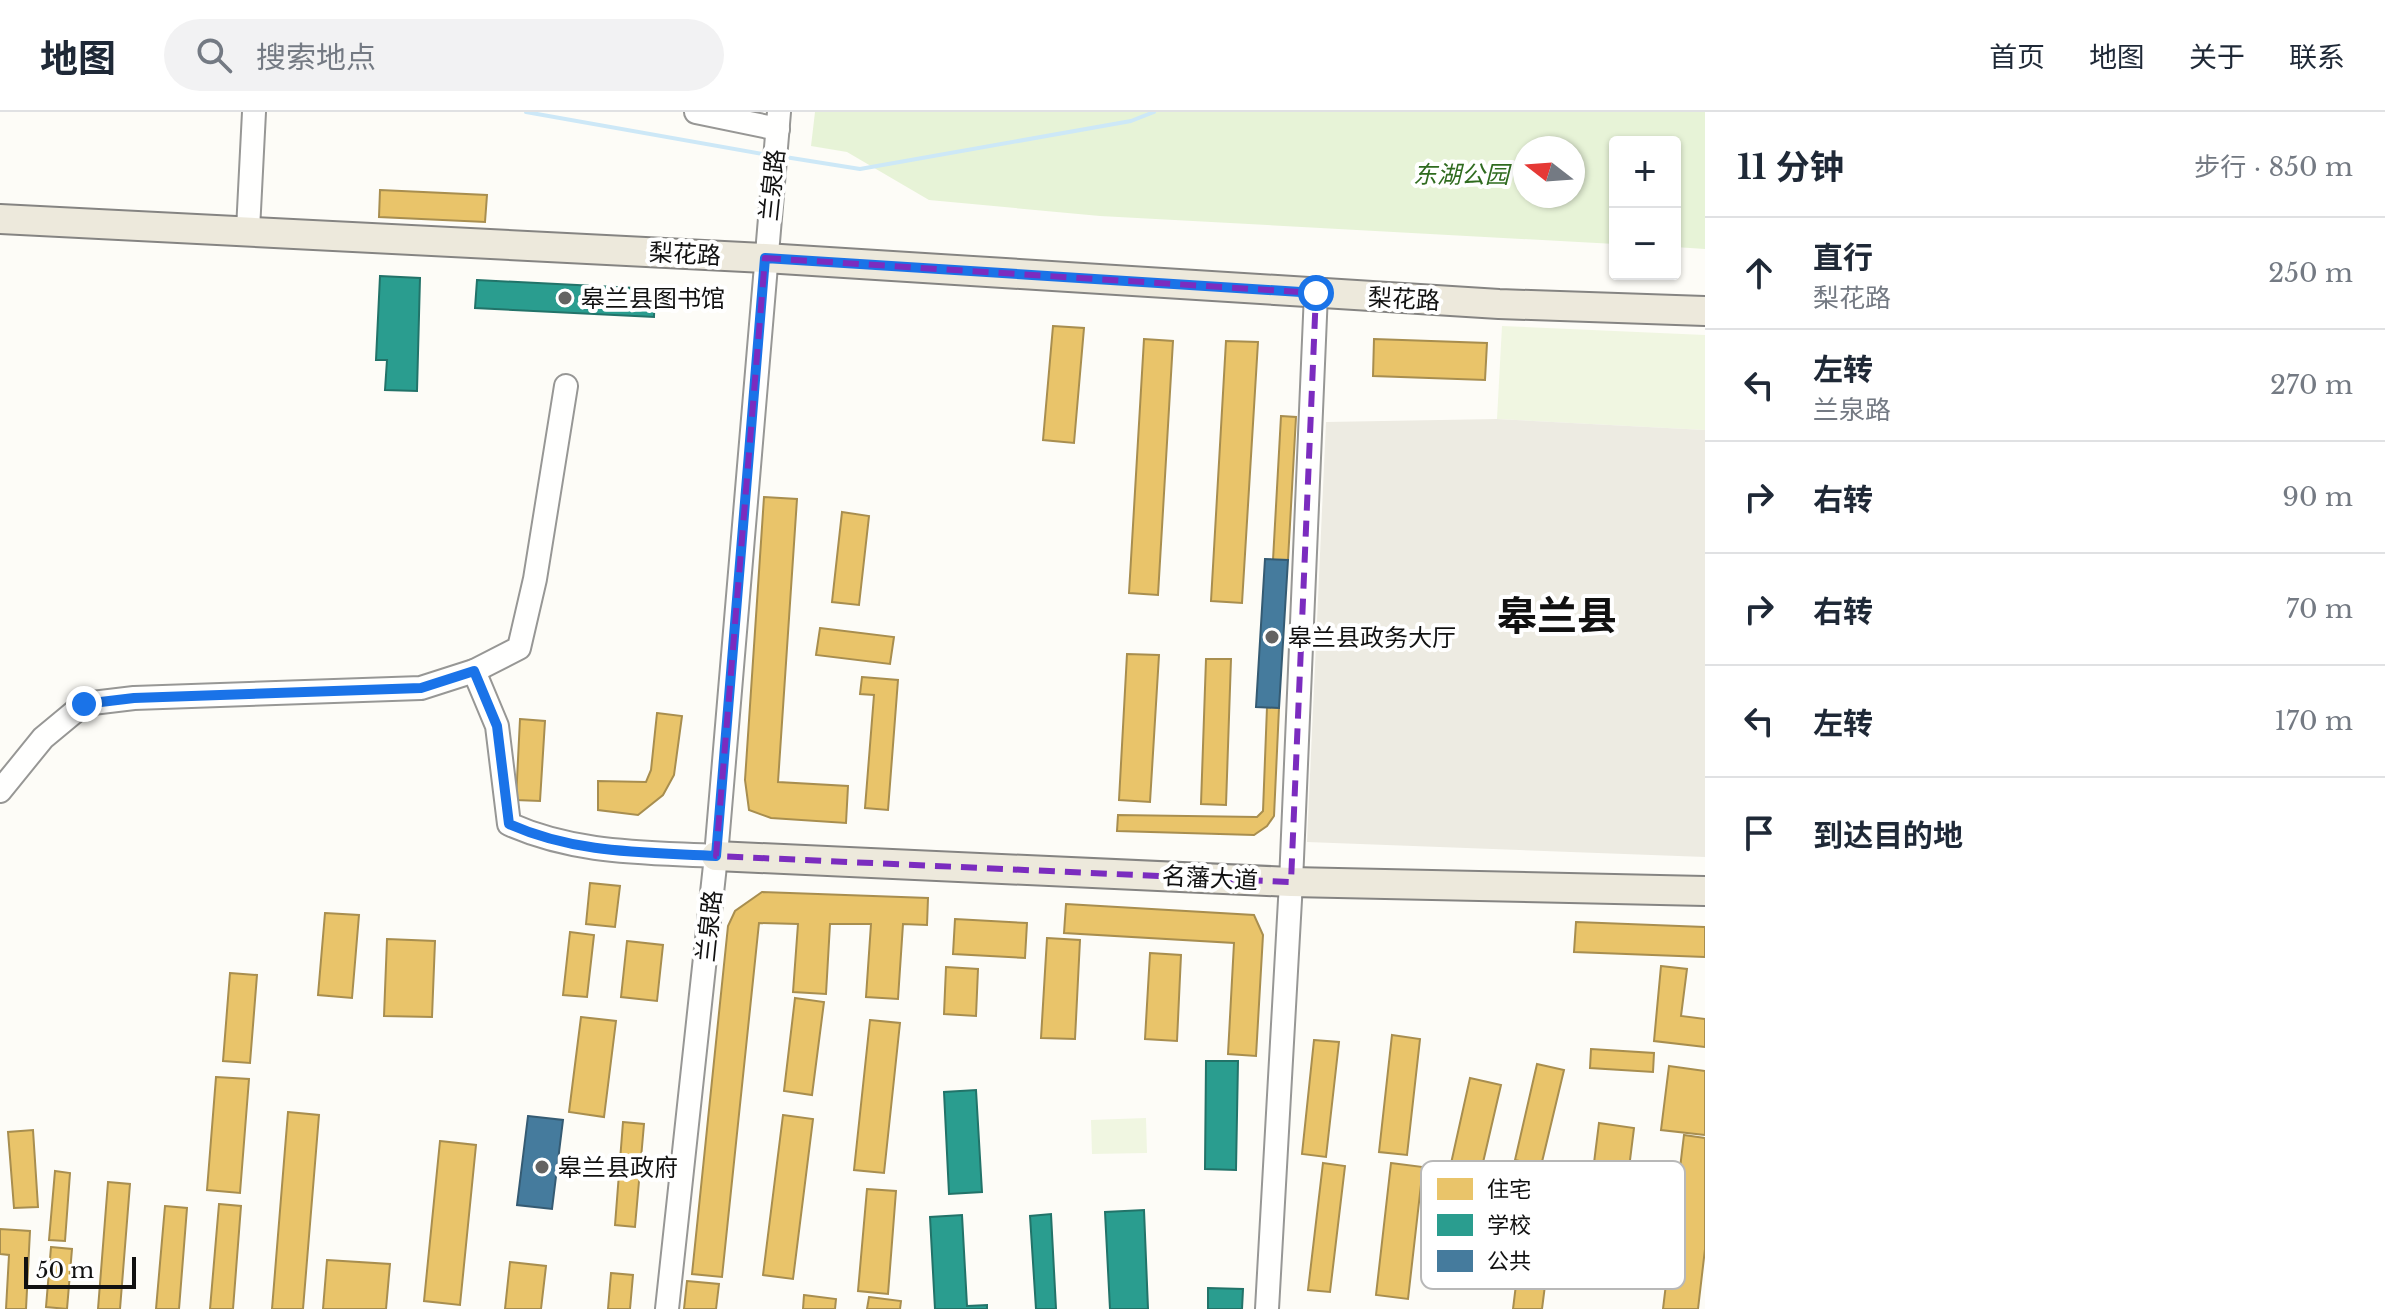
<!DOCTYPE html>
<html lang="zh">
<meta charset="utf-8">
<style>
:root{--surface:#fff;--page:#f2f2f3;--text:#1f2937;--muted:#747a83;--line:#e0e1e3}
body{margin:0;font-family:"Libre Baskerville","Noto Sans SC",serif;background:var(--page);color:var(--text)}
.controls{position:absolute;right:24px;top:24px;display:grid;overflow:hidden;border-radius:8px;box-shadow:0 2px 6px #0004}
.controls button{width:72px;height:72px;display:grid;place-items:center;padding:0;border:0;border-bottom:2px solid var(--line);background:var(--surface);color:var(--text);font:40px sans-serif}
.compass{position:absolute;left:1513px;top:24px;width:72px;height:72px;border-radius:50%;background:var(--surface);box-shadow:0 2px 6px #0004;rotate:287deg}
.scale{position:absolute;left:24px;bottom:20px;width:112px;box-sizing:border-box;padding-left:8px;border:4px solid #111;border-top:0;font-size:22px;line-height:28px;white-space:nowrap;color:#111;-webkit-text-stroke:6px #fff;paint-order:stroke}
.stop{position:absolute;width:24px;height:24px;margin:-18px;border:6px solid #1a73e8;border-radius:50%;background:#fff}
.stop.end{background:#1a73e8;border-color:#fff;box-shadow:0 2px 8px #0008}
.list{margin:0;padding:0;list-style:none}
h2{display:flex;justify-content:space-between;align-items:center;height:104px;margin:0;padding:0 32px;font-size:34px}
h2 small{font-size:26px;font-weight:400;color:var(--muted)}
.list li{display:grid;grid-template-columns:52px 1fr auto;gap:24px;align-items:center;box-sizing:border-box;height:112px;padding:0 32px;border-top:2px solid var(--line)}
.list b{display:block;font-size:30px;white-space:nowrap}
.list p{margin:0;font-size:26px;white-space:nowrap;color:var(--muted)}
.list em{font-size:26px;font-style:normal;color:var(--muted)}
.icon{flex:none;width:44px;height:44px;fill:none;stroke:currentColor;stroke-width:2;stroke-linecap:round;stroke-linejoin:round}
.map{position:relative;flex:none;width:1705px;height:1197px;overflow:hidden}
header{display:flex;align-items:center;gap:48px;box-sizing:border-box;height:112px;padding:0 40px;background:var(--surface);border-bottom:2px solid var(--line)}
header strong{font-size:38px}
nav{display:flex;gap:44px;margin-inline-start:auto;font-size:28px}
.search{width:560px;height:72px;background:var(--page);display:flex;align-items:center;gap:20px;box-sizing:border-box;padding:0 28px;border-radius:44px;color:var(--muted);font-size:30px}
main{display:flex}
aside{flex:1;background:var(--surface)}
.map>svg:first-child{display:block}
.green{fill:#e7f3d7;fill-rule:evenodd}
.pitch{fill:#f0f6e1}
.plaza{fill:#edebe2}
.homes{fill:#e9c46a;stroke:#a88e4f;stroke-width:2}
.schools{fill:#2a9d8f;stroke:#227369;stroke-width:2}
.public{fill:#457b9d;stroke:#355b73;stroke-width:2}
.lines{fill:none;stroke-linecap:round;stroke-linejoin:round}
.stream{stroke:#cde8f7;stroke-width:4}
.minor-casing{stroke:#979795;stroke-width:26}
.major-casing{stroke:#858482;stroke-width:32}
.minor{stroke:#fffffe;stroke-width:22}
.major{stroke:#ede9dc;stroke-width:28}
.route{stroke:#1a73e8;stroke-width:10}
.marked{fill:none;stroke:#7b2cbf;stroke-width:6;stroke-dasharray:16 10;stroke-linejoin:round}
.poi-dot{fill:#646362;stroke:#fff;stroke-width:3}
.labels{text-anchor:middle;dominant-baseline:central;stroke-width:8;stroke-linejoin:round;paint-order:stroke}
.park-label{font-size:24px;font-style:italic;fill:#2f6b1f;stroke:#fff}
.street-label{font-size:24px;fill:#111;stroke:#fff}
.poi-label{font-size:24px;fill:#111;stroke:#fff;text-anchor:start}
.town-label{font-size:40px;font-weight:bold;fill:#111;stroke:#fff}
.key{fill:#fff;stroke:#b8b8b8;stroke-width:2}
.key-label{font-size:22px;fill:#111}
</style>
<header>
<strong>地图</strong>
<div class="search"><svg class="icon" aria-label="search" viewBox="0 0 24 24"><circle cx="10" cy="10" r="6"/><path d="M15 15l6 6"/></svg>搜索地点</div>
<nav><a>首页</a><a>地图</a><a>关于</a><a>联系</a></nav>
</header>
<main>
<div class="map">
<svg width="1705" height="1197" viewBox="0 0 1705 1197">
<rect width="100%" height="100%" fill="#fdfcf7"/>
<path class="green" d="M815 0H1705V137L1675 135V30H1615V132L1100 104 929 88 847 40 811 34ZM1525 36H1573V84H1525Z"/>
<g class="pitch">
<polygon points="1502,214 1705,223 1705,318 1497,307"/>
<polygon points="1146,1006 1147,1041 1092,1042 1091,1008"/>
</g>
<polygon class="plaza" points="1497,307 1705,318 1705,745 1307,730 1326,310"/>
<g class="homes">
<polygon points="380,78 487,83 485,110 379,105"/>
<polygon points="1053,214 1084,216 1074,331 1043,328"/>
<polygon points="1144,227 1173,229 1158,483 1129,481"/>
<polygon points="1374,227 1487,231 1485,268 1373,264"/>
<polygon points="1226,229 1258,230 1242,491 1211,489"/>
<polygon points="1281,304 1296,305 1288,448 1273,448"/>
<polygon points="764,385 797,387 778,670 848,674 846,711 771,706 749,698 745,668"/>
<polygon points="842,400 869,404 859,493 832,490"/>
<polygon points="820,516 894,525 890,552 816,543"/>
<polygon points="1127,542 1159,543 1150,690 1119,688"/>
<polygon points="1206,547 1231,547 1226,693 1201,692"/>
<polygon points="862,565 898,568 888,698 865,696 874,583 860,582"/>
<polygon points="1267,595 1279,596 1274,704 1267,714 1254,723 1117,719 1118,703 1257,705 1263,699"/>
<polygon points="657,601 682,604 674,663 663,683 638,703 598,698 598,669 646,670 651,658"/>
<polygon points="520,607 545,609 540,689 516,688"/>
<polygon points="590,771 620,774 615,815 586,812"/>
<polygon points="762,780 928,786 927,813 903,812 898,887 866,885 871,812 830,812 826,882 793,880 798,812 759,811 722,1165 692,1162 728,814 735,799"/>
<polygon points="1066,792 1254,803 1263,823 1256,944 1228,942 1234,831 1064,821"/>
<polygon points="325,801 359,803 352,886 318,883"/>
<polygon points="955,807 1027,811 1025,846 953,842"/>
<polygon points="1576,810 1705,815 1705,845 1574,840"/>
<polygon points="570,820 594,823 587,885 563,883"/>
<polygon points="1047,826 1080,828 1075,927 1041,926"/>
<polygon points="387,827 435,829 432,905 384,904"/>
<polygon points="627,829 663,833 657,889 621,885"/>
<polygon points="1150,841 1181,843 1177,929 1145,927"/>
<polygon points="1661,854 1687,857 1681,904 1705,907 1705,935 1654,929"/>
<polygon points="946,855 978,857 976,904 944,902"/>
<polygon points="230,861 257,863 250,951 223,949"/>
<polygon points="795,886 824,890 812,983 784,979"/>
<polygon points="581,905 616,909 604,1005 569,1000"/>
<polygon points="870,908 900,911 884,1061 854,1058"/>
<polygon points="1392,923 1420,927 1407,1043 1379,1040"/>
<polygon points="1314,928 1339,930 1326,1045 1302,1042"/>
<polygon points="1591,937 1654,941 1653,960 1590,956"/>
<polygon points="1537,952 1564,958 1541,1054 1515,1048"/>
<polygon points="1669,954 1705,959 1705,1023 1661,1018"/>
<polygon points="216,965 249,967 240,1081 207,1078"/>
<polygon points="1470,966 1501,973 1478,1072 1448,1065"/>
<polygon points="288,1000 319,1003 303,1197 272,1197"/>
<polygon points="783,1003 813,1007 793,1167 763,1163"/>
<polygon points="623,1010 644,1012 635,1115 615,1113"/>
<polygon points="1599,1011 1634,1016 1623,1104 1588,1099"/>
<polygon points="33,1018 38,1095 14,1096 8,1020"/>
<polygon points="1684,1023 1705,1026 1705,1137 1698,1197 1663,1197"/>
<polygon points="440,1029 476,1033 460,1193 424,1189"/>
<polygon points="1323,1051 1345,1054 1330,1180 1308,1178"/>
<polygon points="1391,1051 1423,1055 1408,1187 1376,1183"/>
<polygon points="55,1059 70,1061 65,1129 49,1128"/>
<polygon points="108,1070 130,1072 120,1197 98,1197"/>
<polygon points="1528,1075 1557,1079 1542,1197 1513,1197"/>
<polygon points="867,1077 896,1079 888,1182 858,1179"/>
<polygon points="219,1092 241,1094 233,1197 210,1197"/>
<polygon points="165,1094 187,1096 179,1197 156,1197"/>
<polygon points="0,1117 30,1119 26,1197 6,1197 9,1143 0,1142"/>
<polygon points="51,1135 72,1137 67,1197 46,1195"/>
<polygon points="327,1148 390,1152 386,1197 323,1197"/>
<polygon points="510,1150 546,1154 541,1197 505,1197"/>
<polygon points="611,1161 633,1163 630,1197 608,1197"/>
<polygon points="687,1169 719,1172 716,1197 684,1197"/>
<polygon points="804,1183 836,1187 835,1197 803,1197"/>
<polygon points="869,1185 901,1189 900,1197 867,1197"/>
</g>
<g class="schools">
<polygon points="380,164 420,166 417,279 385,278 387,248 376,248"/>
<polygon points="477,168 655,177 654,205 475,196"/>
<polygon points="1206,949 1238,949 1236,1058 1205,1057"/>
<polygon points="976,978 982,1080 949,1082 944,980"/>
<polygon points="1144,1098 1148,1197 1110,1197 1105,1100"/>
<polygon points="1051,1102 1056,1197 1036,1197 1030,1104"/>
<polygon points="962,1103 967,1194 987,1193 987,1197 935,1197 930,1105"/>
<polygon points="1208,1176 1243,1177 1242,1197 1208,1197"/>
</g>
<g class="public">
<polygon points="1265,447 1288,448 1279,596 1256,595"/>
<polygon points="528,1004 563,1008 552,1097 517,1093"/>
</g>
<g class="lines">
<g class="stream">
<polyline points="526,0 768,43"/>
<polyline points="785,45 860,57 1131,9 1154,0"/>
</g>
<g class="minor-casing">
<g id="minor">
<polyline points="696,0 778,17"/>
<polyline points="248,118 254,0"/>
<path d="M474 559 497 614 509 712C576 742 644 740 716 744"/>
<polyline points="0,679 43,626 84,592 134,586 421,576 474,559 519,536 535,467 566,274"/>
<polyline points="667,1197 716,744 779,0"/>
<polyline points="1267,1197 1291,770 1316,181"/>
</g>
</g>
<g class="major-casing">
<g id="major">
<polyline points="0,107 765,146 1499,192 1705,199"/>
<polyline points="716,744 1291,770 1705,779"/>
</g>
</g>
<use href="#minor" class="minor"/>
<use href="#major" class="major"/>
</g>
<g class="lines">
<path class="route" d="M84 592 134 586 421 576 474 559 497 614 509 712C576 742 644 740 716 744L765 146 1316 181"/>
</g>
<path class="marked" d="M765 146 1316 181 1291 770 716 744Z"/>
<g class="poi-dot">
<circle cx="565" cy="186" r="8"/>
<circle cx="1272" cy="525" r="8"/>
<circle cx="542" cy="1055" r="8"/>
</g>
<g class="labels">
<g class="park-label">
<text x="1461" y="62">东湖公园</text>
</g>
<g class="street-label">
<text transform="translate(772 73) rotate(-84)">兰泉路</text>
<text transform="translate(685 142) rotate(3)">梨花路</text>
<text transform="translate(1404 187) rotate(3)">梨花路</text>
<text transform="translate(1210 766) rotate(3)">名藩大道</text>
<text transform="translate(709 814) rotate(-84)">兰泉路</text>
</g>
<g class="poi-label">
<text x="581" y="186">皋兰县图书馆</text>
<text x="1288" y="525">皋兰县政务大厅</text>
<text x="558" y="1055">皋兰县政府</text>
</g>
<g class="town-label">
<text x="1557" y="504">皋兰县</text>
</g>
</g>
<rect x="1421" y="1049" width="264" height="128" rx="12" class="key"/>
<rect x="1437" y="1066" width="36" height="22" fill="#e9c46a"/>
<rect x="1437" y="1102" width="36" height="22" fill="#2a9d8f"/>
<rect x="1437" y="1138" width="36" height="22" fill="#457b9d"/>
<g class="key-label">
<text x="1487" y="1085">住宅</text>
<text x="1487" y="1121">学校</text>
<text x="1487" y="1157">公共</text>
</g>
</svg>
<div class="controls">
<button>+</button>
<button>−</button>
</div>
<svg class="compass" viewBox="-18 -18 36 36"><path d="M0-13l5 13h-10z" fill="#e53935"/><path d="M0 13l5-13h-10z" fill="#747a83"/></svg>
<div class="scale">50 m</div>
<div class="stop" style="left:1316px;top:181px"></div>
<div class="stop end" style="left:84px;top:592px"></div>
</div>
<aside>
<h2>11 分钟<small>步行 · 850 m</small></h2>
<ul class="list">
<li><svg class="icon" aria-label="ahead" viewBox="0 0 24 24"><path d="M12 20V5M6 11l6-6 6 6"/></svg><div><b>直行</b><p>梨花路</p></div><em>250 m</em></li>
<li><svg class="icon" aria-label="left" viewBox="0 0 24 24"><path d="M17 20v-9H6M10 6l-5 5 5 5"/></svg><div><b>左转</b><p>兰泉路</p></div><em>270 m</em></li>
<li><svg class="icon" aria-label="right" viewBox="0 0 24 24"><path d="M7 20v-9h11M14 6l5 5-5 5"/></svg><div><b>右转</b></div><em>90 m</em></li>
<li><svg class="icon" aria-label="right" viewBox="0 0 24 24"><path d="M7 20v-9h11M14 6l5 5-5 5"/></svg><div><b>右转</b></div><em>70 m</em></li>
<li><svg class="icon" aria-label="left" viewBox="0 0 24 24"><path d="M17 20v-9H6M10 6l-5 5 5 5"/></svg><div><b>左转</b></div><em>170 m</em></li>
<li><svg class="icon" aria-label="arrive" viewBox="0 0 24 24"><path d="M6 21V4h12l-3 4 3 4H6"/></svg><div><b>到达目的地</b></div></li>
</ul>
</aside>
</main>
